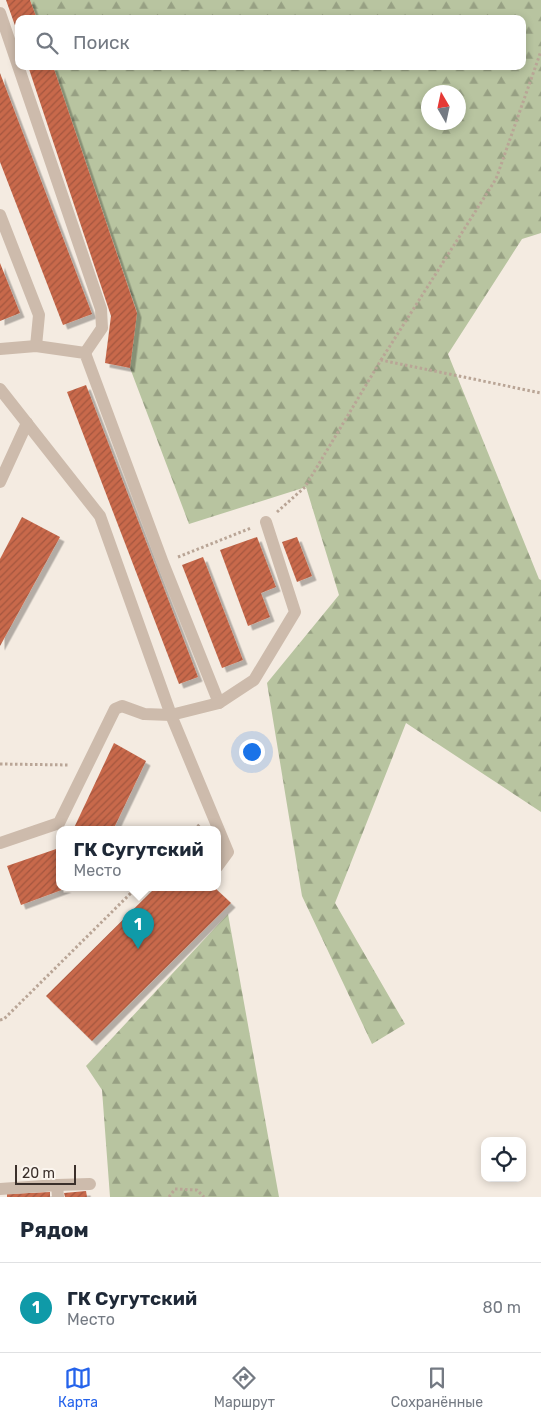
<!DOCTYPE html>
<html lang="ru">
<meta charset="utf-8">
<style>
:root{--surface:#fff;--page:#f6f6f7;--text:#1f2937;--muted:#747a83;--line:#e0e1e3;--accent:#2563eb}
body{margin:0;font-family:Rubik,sans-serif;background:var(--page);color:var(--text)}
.controls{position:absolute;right:15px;bottom:15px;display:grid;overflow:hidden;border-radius:10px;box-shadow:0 2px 8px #0003}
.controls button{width:45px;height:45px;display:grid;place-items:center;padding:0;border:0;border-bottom:1px solid var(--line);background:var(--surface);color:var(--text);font:25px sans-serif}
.compass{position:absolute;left:421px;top:85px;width:45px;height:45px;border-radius:50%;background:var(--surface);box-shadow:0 2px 8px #0003;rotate:351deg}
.scale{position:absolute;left:15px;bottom:12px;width:61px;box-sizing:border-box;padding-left:5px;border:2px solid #3b302b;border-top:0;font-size:14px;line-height:18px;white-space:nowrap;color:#3b302b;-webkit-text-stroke:4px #fbf5ee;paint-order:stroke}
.you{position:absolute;left:251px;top:751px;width:18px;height:18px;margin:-12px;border:4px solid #fff;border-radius:50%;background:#1a73e8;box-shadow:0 0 0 8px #1a73e833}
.badge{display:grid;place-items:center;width:32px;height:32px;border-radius:50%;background:var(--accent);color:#fff;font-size:16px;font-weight:700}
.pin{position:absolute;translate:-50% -41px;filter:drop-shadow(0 1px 2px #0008)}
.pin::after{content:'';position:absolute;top:26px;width:18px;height:15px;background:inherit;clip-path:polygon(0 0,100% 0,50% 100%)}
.popup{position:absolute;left:56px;top:826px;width:165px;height:65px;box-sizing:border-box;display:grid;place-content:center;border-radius:10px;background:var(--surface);filter:drop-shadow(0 1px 4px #0005);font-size:16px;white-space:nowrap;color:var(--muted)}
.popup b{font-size:19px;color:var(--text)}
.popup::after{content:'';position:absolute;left:50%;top:100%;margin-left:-10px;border:10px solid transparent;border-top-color:var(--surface)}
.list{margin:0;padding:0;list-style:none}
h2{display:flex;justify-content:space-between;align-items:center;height:65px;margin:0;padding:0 20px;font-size:21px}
h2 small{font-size:16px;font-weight:400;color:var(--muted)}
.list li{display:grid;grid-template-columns:32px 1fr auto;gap:15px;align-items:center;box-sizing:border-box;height:90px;padding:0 20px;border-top:1px solid var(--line)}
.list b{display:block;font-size:19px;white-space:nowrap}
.list p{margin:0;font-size:16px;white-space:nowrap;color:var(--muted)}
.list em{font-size:16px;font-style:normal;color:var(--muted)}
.icon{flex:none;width:28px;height:28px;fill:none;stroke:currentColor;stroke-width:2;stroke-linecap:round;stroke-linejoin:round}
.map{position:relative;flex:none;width:541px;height:1197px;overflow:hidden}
.search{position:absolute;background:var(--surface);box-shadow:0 2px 8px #0003;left:15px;right:15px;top:15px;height:55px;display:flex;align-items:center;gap:12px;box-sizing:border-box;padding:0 18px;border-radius:10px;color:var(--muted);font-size:19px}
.sheet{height:155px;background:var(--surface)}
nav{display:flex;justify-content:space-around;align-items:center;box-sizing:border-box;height:70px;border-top:1px solid var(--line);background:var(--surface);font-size:14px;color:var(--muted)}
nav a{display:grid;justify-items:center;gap:2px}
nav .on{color:var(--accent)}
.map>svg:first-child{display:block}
.forest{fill:url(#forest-firs);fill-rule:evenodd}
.building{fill:url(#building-hatch);filter:url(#shadow)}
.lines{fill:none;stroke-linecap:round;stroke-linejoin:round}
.path{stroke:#b9a596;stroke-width:3;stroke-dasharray:2.5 2.5;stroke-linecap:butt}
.minor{stroke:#cdbbac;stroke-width:12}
</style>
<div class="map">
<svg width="541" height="1197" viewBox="0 0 541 1197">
<defs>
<pattern id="forest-firs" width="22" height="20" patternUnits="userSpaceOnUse" patternTransform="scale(1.25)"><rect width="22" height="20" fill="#b8c4a0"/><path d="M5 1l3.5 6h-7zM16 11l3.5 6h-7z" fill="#97a083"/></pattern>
<pattern id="building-hatch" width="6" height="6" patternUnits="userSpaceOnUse" patternTransform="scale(1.25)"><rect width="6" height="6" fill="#c8694b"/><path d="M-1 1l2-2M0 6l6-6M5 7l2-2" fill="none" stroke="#a4573f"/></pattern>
<filter id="shadow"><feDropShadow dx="4.5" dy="4.5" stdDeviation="0" flood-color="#0004"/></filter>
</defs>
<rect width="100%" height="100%" fill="#f4ebe1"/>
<g class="forest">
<path d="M30 0H541V233L522 239 448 354 539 579 541 580V812L406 723 335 903 405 1024 372 1044 302 896 267 683 339 595 306 487 189 524 130 368 137 312 53 66H522V19H37ZM428 92H458V122H428Z"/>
<polygon points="228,914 279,1197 110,1197 102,1090 86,1066"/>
</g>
<g class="building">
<polygon points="6,0 30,0 37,19 19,19 19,37"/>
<polygon points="28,66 53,66 137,313 130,368 105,363 111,316"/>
<polygon points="0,73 92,314 63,325 0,162"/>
<polygon points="0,263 20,313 0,321"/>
<polygon points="86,385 198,677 179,684 67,392"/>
<polygon points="22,517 60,537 0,646 0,559"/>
<polygon points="257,537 276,587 261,593 270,617 248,626 220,550"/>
<polygon points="297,537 312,576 297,582 282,542"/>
<polygon points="203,557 243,660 222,668 182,565"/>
<polygon points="114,743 146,761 113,830 73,830"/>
<polygon points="59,848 59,888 67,888 21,905 7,866"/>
<polygon points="155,888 215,888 231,903 92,1041 46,996"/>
<polygon points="86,1191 87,1197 65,1197 64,1193"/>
<polygon points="50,1192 50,1197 7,1197 7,1194"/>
</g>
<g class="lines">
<g class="path">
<polyline points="381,360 496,179 541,51"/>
<polyline points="277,512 305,487 381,360 541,393"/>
<polyline points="178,557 251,528"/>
<polyline points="0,764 69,765"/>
<polyline points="194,830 200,824"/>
<polyline points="0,1020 4,1019 136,888"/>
<polyline points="169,1197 175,1189 197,1190 204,1197"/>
</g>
<g class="minor">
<polyline points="0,13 101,309 102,328 85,353"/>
<polyline points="0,215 39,315 36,346"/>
<polyline points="0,349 36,346 85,353 163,563 219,703"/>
<polyline points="0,389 100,516 171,715 228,852 217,867"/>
<polyline points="0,482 27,423"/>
<polyline points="0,843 59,823 115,709 122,706 144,714 171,715 219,703 254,680 295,612 266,522"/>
<polyline points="57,1185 90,1184"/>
<polyline points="0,1189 57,1185 58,1197"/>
</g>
</g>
</svg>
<div class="controls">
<button><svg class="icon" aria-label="locate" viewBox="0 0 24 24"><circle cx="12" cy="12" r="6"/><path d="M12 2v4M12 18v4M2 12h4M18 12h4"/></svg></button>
</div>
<svg class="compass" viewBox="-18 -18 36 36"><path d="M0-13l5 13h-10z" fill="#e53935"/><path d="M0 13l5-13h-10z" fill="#747a83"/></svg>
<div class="scale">20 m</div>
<div class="you"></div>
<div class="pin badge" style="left:138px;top:949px;background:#0f9aa8">1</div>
<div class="popup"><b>ГК Сугутский</b>Место</div>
<div class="search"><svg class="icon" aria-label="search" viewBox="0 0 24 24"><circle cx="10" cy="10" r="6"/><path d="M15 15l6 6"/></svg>Поиск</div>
</div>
<section class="sheet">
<h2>Рядом<small></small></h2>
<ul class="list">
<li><span class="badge" style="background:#0f9aa8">1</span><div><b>ГК Сугутский</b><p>Место</p></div><em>80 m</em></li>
</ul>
</section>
<nav>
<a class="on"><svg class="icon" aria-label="map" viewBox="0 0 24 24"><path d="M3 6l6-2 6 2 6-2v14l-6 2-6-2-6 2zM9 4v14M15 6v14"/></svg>Карта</a>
<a><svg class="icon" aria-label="directions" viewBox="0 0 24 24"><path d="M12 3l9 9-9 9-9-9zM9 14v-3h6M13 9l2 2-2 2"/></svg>Маршрут</a>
<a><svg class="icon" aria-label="saved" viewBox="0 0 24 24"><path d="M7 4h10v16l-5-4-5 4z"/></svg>Сохранённые</a>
</nav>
